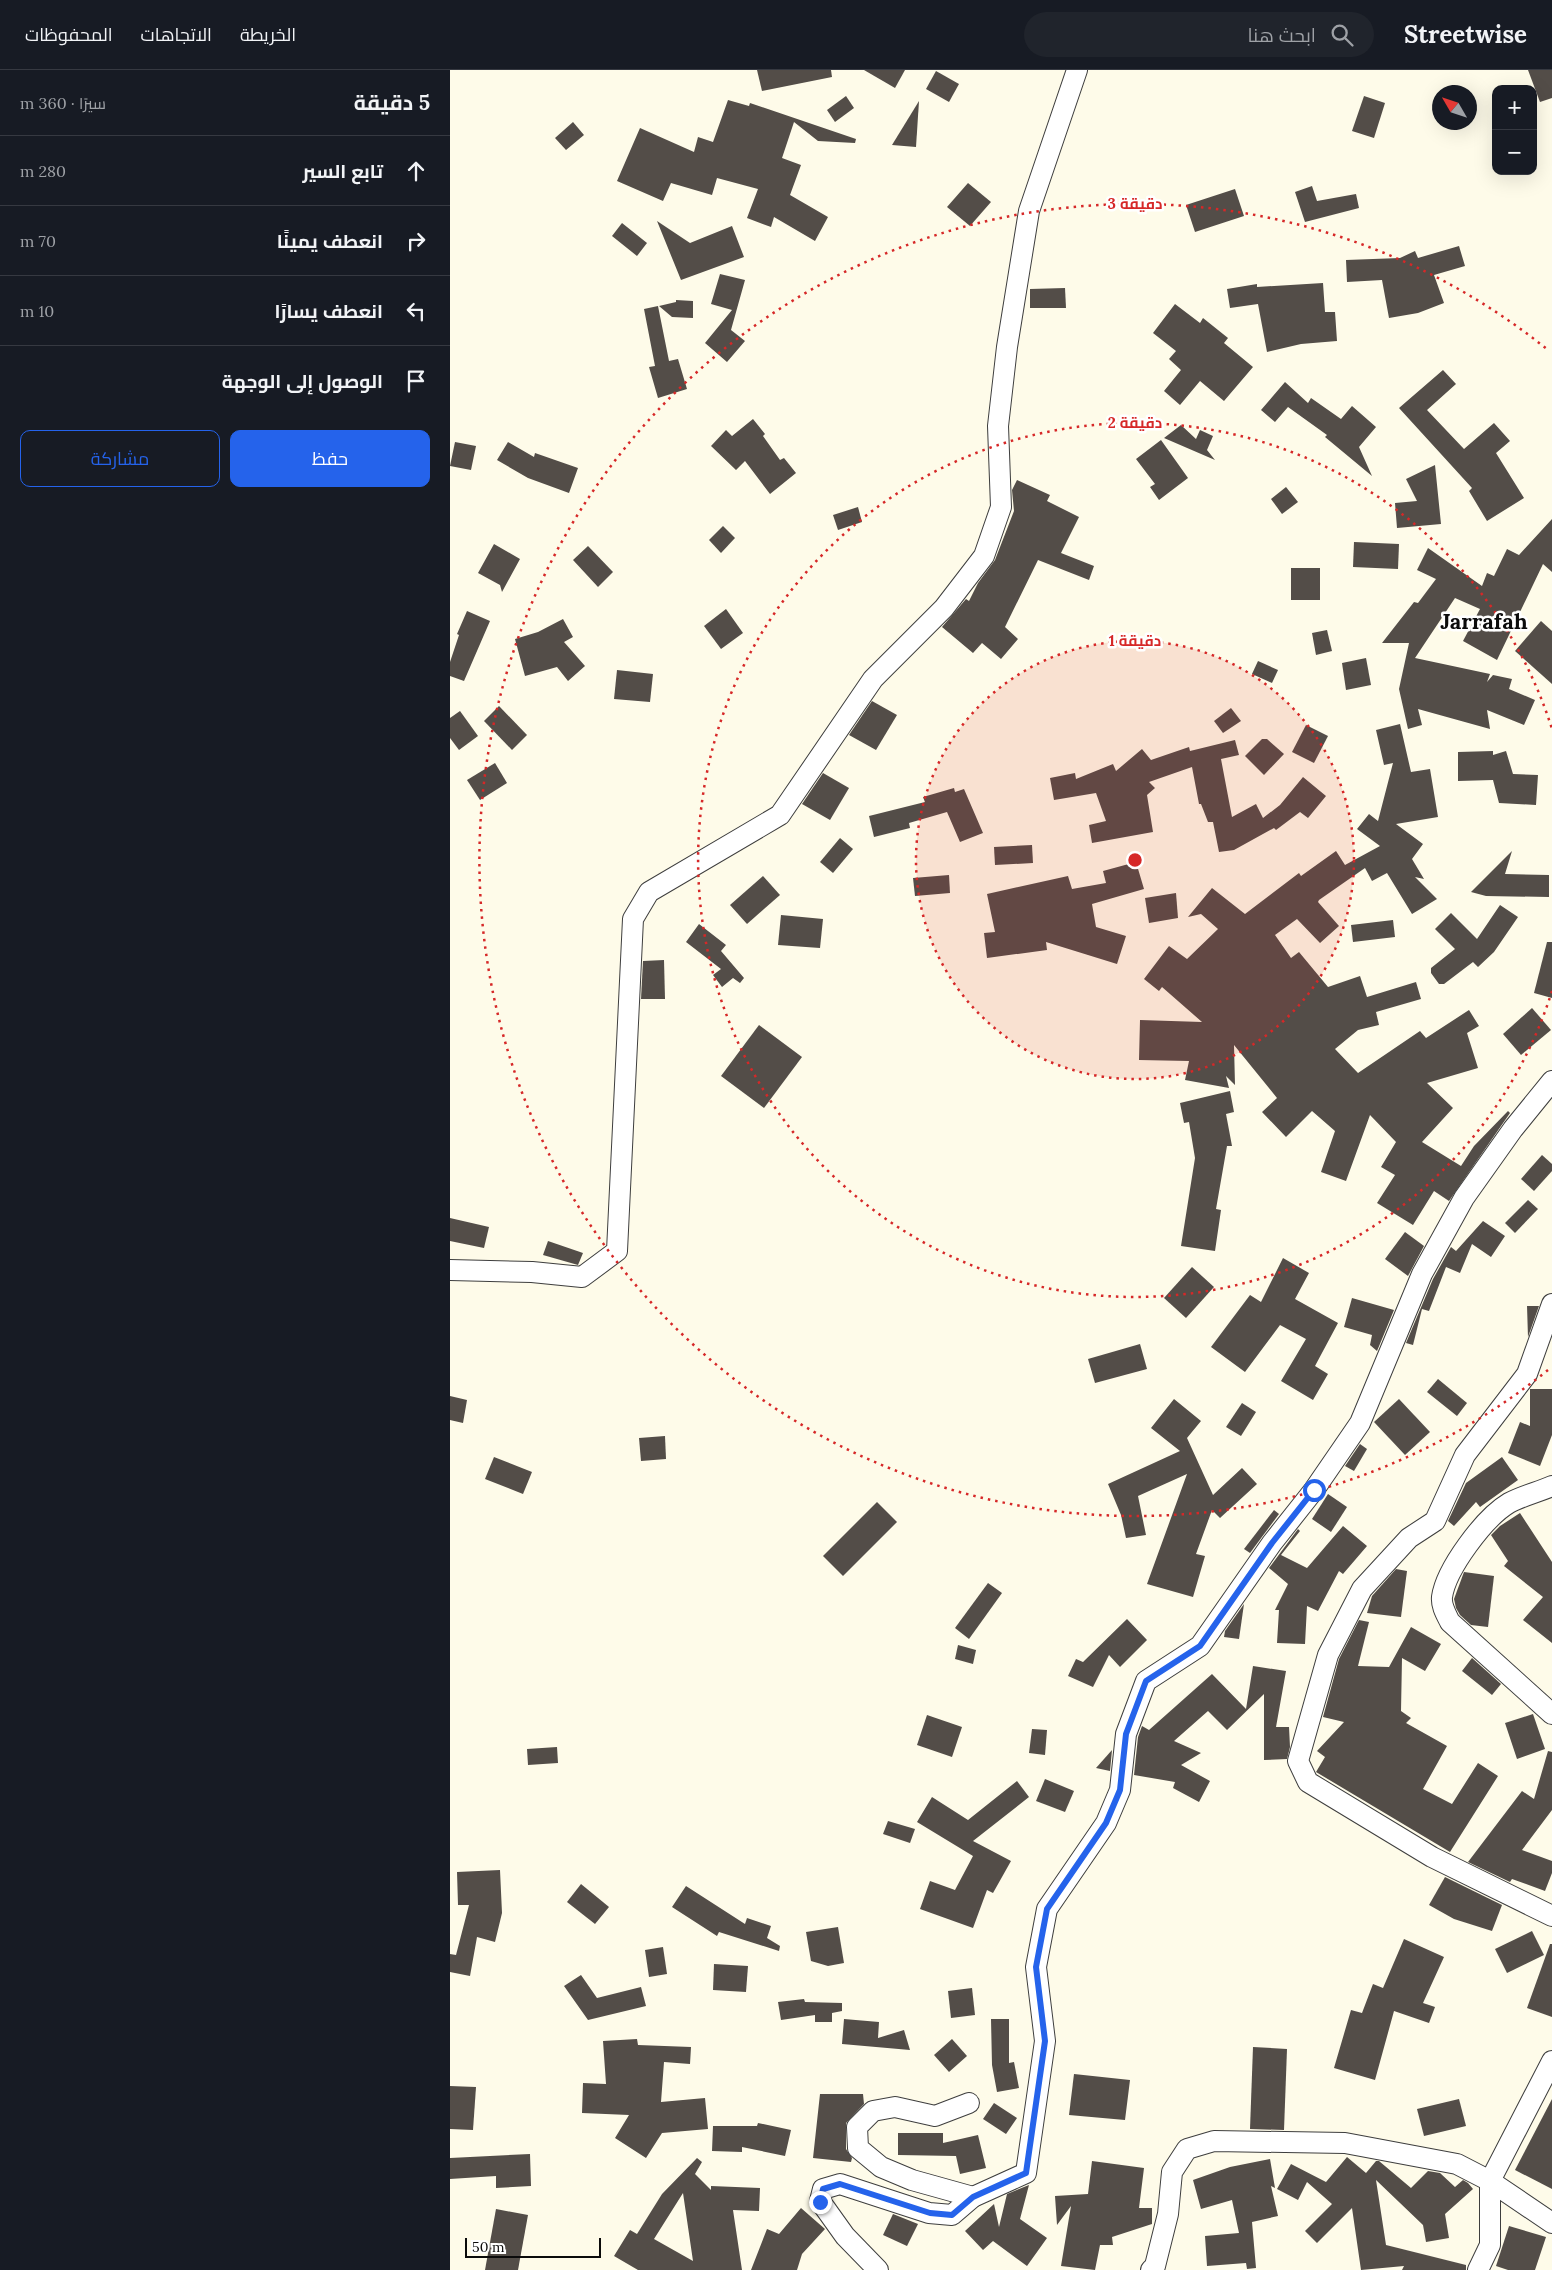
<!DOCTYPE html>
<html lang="ar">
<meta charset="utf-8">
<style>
:root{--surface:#171b24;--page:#20242c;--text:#f1f3f6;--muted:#9ea1a6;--line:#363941;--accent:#2563eb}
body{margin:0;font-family:Lora,Cairo,serif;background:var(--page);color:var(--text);direction:rtl}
.controls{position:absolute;right:15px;top:15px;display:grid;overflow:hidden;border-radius:10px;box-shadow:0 5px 20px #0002}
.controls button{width:45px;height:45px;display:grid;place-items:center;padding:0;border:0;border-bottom:1px solid var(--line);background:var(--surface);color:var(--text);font:25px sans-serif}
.compass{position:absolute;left:982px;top:15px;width:45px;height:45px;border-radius:50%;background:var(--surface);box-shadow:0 5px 20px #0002;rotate:309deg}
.scale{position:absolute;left:15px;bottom:12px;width:136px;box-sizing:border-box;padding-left:5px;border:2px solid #0b0b0b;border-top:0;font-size:14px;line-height:18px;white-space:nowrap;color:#0b0b0b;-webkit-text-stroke:4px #fff;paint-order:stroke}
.stop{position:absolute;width:15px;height:15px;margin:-11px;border:4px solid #2563eb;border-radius:50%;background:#fff}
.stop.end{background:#2563eb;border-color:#fff;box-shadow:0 1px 5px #0008}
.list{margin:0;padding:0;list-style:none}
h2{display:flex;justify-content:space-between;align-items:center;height:65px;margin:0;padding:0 20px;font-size:21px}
h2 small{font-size:16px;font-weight:400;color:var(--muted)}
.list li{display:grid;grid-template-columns:32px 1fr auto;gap:15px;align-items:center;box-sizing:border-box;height:70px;padding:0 20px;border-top:1px solid var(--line)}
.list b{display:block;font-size:19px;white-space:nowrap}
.list em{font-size:16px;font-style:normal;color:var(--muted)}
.actions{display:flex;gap:10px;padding:15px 20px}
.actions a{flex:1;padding:11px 0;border:1px solid var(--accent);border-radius:10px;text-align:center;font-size:18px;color:var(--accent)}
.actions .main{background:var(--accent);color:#fff}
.icon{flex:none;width:28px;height:28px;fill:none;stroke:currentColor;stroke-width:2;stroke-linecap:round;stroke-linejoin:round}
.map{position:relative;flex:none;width:1102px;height:2200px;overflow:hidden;direction:ltr}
header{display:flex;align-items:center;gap:30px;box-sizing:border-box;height:70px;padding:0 25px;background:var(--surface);border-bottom:1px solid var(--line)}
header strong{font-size:24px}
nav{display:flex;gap:28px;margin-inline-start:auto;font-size:18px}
.search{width:350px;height:45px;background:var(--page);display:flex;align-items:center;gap:12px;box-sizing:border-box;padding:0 18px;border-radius:28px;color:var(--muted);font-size:19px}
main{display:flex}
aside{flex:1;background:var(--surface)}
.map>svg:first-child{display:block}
.building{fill:#534d48;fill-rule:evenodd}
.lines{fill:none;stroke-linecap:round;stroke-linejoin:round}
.street-casing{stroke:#3e3e3e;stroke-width:22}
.street{stroke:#fff;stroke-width:20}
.route{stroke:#2563eb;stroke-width:6}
.ring{fill:none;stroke:#d62828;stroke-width:2.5;stroke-dasharray:2.5 5}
.labels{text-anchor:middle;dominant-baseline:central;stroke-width:5;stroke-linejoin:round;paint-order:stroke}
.district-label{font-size:22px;font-weight:bold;fill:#0b0b0b;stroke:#fff}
.centre{fill:#d62828;stroke:#fff;stroke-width:2.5}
.ring-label{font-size:15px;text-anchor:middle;font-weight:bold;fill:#d62828;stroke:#fff;stroke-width:5;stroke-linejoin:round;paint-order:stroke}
</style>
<header>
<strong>Streetwise</strong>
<div class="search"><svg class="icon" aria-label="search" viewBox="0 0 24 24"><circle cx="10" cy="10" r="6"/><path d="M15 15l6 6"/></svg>ابحث هنا</div>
<nav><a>الخريطة</a><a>الاتجاهات</a><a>المحفوظات</a></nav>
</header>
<main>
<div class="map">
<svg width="1102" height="2200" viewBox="0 0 1102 2200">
<rect width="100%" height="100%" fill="#fefbe9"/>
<g class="building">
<polygon points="307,0 381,0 382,7 312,21"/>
<polygon points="414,0 455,0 445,18"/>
<polygon points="1078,0 1102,0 1102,28 1090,32"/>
<polygon points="486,1 509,14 499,32 476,19"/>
<polygon points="396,26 404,38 385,52 377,40"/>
<polygon points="914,26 935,33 924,68 902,61"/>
<polygon points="278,30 299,36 300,33 406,69 405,73 368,71 344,52 332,88 351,95 340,125 378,147 365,171 324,147 321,157 297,148 308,119 267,108 262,125 221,113 213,131 167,111 190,58 244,82 248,67 263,72"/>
<polygon points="469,31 466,77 442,75"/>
<polygon points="123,52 134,65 116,80 105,68"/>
<polygon points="518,113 541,132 520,156 497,137"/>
<polygon points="862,116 867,131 906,124 909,138 855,152 845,122"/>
<polygon points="785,119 794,146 745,162 736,135"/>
<polygon points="207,151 240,173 282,156 294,187 231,210"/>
<polygon points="172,153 197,173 187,186 162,166"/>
<polygon points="1009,176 1015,196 984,205 994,233 968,243 939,248 932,210 897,212 896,190 950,188 965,181 968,188"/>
<polygon points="270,204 295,210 281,260 295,271 277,292 255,273 282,240 261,234"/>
<polygon points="873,213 875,242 885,242 887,271 851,274 817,282 808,234 780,238 777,219 807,214 807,217"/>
<polygon points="615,218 616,238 580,238 580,219"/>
<polygon points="226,230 243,231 243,248 222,247 209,236 226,232"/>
<polygon points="725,234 750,253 753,248 778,268 774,273 803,297 774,331 750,311 730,335 714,321 731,300 719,289 726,281 703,263"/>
<polygon points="208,236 219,291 228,289 237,319 208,328 199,297 205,296 194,239"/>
<polygon points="993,300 1006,314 977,340 1014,379 1044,353 1060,371 1046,383 1074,428 1037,451 1019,421 1022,418 949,338"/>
<polygon points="835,312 858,333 861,328 891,349 902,336 926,357 909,377 922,406 875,367 877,365 838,337 825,352 811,340"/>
<polygon points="303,349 315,364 313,366 330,390 334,388 346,403 320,424 295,391 286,400 261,376 276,360 282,366"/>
<polygon points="731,355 746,369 750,360 763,366 757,380 765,390 714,368"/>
<polygon points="711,370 738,408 709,430 700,417 705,414 686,389"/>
<polygon points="5,372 26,376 21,400 0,396"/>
<polygon points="58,372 84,387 85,383 128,398 119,423 78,408 47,390"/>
<polygon points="985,395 991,454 947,458 945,433 967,431 956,409"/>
<polygon points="567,410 600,425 597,431 629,447 611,483 644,496 639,510 588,490 555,557 568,569 551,589 532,573 523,583 492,557 516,529 519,531 528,513 545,490 564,441 562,420"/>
<polygon points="836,417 848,432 832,444 821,429"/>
<polygon points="408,437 412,452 388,460 383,445"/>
<polygon points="1102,449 1102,502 1093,494 1047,590 1013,571 1030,539 1005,528 965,588 1040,604 1037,612 1043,605 1062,609 1059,619 1085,630 1074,655 1037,640 1040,659 968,639 972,655 958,659 949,619 959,573 932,573 964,532 968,533 986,509 967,500 978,478 1032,516 1037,503 1044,506 1057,479 1069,485"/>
<polygon points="273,456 285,468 271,483 259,470"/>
<polygon points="904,472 949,474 948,499 903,497"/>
<polygon points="44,474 70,489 52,522 50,515 28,503"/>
<polygon points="138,476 163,502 148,517 123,490"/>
<rect x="841" y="498" width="29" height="32"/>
<polygon points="276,539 293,563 271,579 254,556"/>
<polygon points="17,541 40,551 14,611 0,606 0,592 9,565 7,564"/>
<polygon points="113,549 123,567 114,572 135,596 118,611 107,597 75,606 65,569 88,562"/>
<polygon points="1091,551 1102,561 1102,614 1065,581"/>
<polygon points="877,560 882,581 866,585 862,563"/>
<polygon points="916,588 921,615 896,620 892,593"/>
<polygon points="808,591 828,600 822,613 802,604"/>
<polygon points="167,600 203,604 200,632 164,629"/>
<polygon points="422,631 447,645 426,680 399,665"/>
<polygon points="49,636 77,665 62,680 34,651"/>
<polygon points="781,638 791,651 773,663 764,651"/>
<polygon points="10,641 28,666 9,680 0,668 0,648"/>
<polygon points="950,654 961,702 980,699 988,747 946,754 973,774 962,789 974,809 965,807 987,829 962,844 937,803 922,811 915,798 869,830 868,832 889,856 870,873 847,849 825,865 841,888 849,882 878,917 910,906 917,927 966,912 971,929 926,942 929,955 908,960 885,979 908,1003 970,961 976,968 1019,940 1029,956 1017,963 1028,998 977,1013 1003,1038 972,1072 1011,1096 1024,1076 1058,1041 1060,1043 999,1131 984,1121 963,1155 927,1133 945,1105 931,1097 946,1072 920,1045 896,1111 871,1102 885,1061 862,1041 836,1067 812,1042 827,1028 784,975 785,1015 776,1006 779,1018 735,1010 739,991 689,990 690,950 752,952 712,917 709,921 694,909 719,876 737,889 768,859 751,844 738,847 762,818 795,844 849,803 851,806 886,781 895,795 930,776 907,759 919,744 928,751 943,693 934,695 926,660"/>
<polygon points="856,655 878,666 864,693 842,682"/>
<polygon points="812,669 817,669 834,684 814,705 795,686"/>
<polygon points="785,670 789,685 771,689 782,747 806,734 813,748 830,735 853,707 876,726 858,748 850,742 826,760 824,758 784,780 769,782 763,752 758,752 751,734 749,734 742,697 699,712 705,718 697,725 703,762 642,773 639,755 656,751 646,723 604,730 600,708 625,703 626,709 663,694 666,701 692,679 701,690 739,677 740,681"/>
<polygon points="1043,681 1043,685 1056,681 1063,704 1088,705 1086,735 1049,733 1043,710 1008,711 1008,682"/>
<polygon points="45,693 57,713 30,730 17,710"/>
<polygon points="373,703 399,718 380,750 352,734"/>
<polygon points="504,718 505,722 514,719 533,763 510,772 497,742 459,753 460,758 424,767 419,746 475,732 473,727"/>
<polygon points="390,768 403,779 383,803 370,792"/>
<polygon points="582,775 583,793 545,795 544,777"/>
<polygon points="1062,781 1055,804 1099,805 1099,827 1036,826 1021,822"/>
<polygon points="686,792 694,819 642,834 646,857 676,866 667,894 596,872 597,880 537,888 534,863 545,862 537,824 618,806 622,819 656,813 653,801"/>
<polygon points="499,805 500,823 465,826 463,808"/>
<polygon points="313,806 330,825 297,854 280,835"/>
<polygon points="726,823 728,848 699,853 695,828"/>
<polygon points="1050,835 1068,847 1044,882 1028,897 1023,892 994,914 989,914 981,903 981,898 1005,879 985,859 1001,843 1027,869"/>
<polygon points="331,845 373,849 370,878 328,875"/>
<polygon points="943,850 945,867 903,872 901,855"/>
<polygon points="249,854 276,875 271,881 294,908 290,913 283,908 272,917 263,905 271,899 236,872"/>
<polygon points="1097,872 1102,872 1102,928 1084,923"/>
<polygon points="214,890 215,929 191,929 193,891"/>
<polygon points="1082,938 1101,960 1071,985 1053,964"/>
<polygon points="309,955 352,987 314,1038 271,1006"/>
<polygon points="780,1021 784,1042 776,1044 782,1076 777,1076 766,1139 771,1140 765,1181 731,1176 745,1088 739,1052 734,1053 730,1033"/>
<polygon points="1092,1085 1102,1094 1102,1101 1084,1121 1071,1109"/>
<polygon points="1078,1130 1088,1139 1065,1163 1055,1153"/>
<polygon points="0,1148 39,1157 34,1178 0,1171"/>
<polygon points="1033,1151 1055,1166 1041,1187 1022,1174 1010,1203 996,1197 979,1241 972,1239 963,1275 956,1273 983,1209 1001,1177 1006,1181"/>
<polygon points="955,1162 974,1176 958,1206 935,1189"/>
<polygon points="98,1171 133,1183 128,1195 93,1185"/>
<polygon points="833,1188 859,1203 845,1229 888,1253 865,1296 878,1304 863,1330 831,1311 856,1269 830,1255 795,1302 761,1277 800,1225 811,1232"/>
<polygon points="742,1197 764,1217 736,1248 714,1228"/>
<polygon points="902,1228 944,1240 927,1281 920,1275 922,1265 894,1257"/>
<polygon points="1077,1236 1089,1236 1078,1267"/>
<polygon points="690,1274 697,1299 645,1313 638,1289"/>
<polygon points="988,1309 1017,1333 1007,1346 977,1322"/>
<polygon points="1080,1319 1102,1319 1102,1365 1090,1396 1058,1383 1070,1352 1080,1356"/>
<polygon points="0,1326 17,1330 13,1353 0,1350"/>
<polygon points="724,1329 751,1351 737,1368 763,1425 792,1398 807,1414 770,1448 762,1440 746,1484 755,1486 743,1527 697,1514 737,1404 688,1426 696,1465 676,1468 671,1445 658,1414 730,1381 701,1358"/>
<polygon points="949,1329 980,1362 955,1385 924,1352"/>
<polygon points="792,1333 806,1342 791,1366 776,1357"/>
<polygon points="215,1366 216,1389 191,1391 189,1368"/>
<polygon points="910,1374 917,1379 904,1401 895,1396"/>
<polygon points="44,1387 82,1402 73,1424 35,1409"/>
<polygon points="1052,1387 1068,1410 1030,1437 1026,1432 1004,1456 998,1451 1016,1413"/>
<polygon points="878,1424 897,1437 881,1462 862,1449"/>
<polygon points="427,1432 447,1452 393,1506 373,1486"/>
<polygon points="824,1440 829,1444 800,1483 794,1479"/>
<polygon points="1070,1443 1102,1492 1102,1573 1073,1550 1093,1527 1054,1496 1058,1491 1041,1465 1050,1456"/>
<polygon points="893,1456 917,1476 893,1504 889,1501 868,1541 857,1536 855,1574 827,1573 829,1540 825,1540 838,1514 819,1498 848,1459 850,1461 831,1485 857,1498"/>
<polygon points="946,1499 957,1501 951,1547 917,1543 922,1526"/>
<polygon points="1014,1502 1044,1506 1038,1557 1021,1555 1010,1545 1006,1538 1004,1529"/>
<polygon points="538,1513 552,1523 519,1569 505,1558"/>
<polygon points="794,1534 789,1569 774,1567 775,1561"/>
<polygon points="677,1549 697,1570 670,1597 659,1585 643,1617 618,1606 626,1589 633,1592"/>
<polygon points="909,1550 919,1552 908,1596 939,1597 961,1557 991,1574 975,1601 952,1588 951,1641 961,1648 956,1653 997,1676 973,1719 1002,1734 1028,1693 1048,1706 1000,1782 866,1702 875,1687 867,1681 894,1652 873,1647 889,1589"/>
<polygon points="508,1575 526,1580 523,1594 505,1589"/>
<polygon points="1022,1588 1051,1614 1042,1625 1012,1601"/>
<polygon points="803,1596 836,1601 826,1657 839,1657 840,1677 837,1689 814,1690 814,1624 777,1660 758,1641 724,1671 751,1683 731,1695 760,1711 749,1732 723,1718 725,1712 684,1705 688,1667 692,1656 699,1660 762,1604 796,1639"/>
<polygon points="1083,1644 1095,1679 1067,1689 1055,1653"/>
<polygon points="477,1645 512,1657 502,1687 467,1675"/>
<polygon points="582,1659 597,1660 595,1685 579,1683"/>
<polygon points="107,1677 108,1693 78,1695 77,1679"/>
<polygon points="662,1680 660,1701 646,1698"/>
<polygon points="1098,1681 1102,1682 1102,1740 1072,1780 1102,1791 1102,1803 1095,1821 1062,1809 1060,1812 1018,1792 1072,1721 1084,1729"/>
<polygon points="595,1709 624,1721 615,1742 586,1731"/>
<polygon points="567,1711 579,1727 523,1771 561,1791 543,1823 537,1820 523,1858 470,1839 480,1811 505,1820 523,1786 467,1752 482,1727 518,1750"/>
<polygon points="438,1751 465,1759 460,1773 433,1764"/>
<polygon points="50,1800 52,1843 45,1872 27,1867 20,1906 0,1902 0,1884 6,1885 19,1835 8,1835 7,1802"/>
<polygon points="995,1807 1052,1835 1042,1861 1004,1849 979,1835"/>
<polygon points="131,1814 159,1837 145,1854 117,1832"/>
<polygon points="236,1816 295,1854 297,1848 321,1856 317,1868 330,1876 329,1881 269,1862 267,1866 222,1837"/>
<polygon points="388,1857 394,1893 378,1896 361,1891 356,1862"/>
<polygon points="1082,1861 1094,1885 1057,1903 1045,1879"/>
<polygon points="954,1869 994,1887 973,1933 985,1937 979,1953 944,1941 925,2010 884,1998 901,1940 912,1943 923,1914 933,1918"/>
<polygon points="1100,1874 1102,1874 1102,1947 1077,1938"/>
<polygon points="213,1877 217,1904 199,1907 195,1880"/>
<polygon points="264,1894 298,1896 296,1922 263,1920"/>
<polygon points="131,1905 147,1928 191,1917 196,1936 138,1950 114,1916"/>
<polygon points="522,1918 525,1945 501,1948 498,1921"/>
<polygon points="354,1929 355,1932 392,1933 392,1941 382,1943 382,1952 365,1952 365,1945 331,1950 328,1932"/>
<polygon points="394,1949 429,1952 428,1968 454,1960 460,1980 392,1974"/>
<polygon points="541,1949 559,1949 559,1993 564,1992 569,2018 547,2022 542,1995"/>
<polygon points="187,1969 188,1975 241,1977 240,1994 214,1992 211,2032 255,2028 258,2059 212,2063 196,2088 165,2068 179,2045 132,2043 133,2013 156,2014 153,1971"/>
<polygon points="502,1969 517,1986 499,2002 484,1985"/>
<polygon points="803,1977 837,1979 834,2060 800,2059"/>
<polygon points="624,2004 680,2010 675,2050 619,2045"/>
<polygon points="0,2016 26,2017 23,2060 0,2059"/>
<polygon points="370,2024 413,2024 414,2034 396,2053 396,2079 402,2088 401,2092 363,2088"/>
<polygon points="1009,2029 1016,2056 974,2066 967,2039"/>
<polygon points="1102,2029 1102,2119 1065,2100"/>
<polygon points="544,2033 567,2048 556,2064 533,2049"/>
<polygon points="308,2053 341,2060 335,2086 292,2077 292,2082 262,2081 263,2056 307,2056"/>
<polygon points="448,2063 493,2063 493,2073 528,2065 536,2098 510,2104 506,2086 448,2085"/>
<polygon points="80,2084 81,2116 46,2118 46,2106 0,2109 0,2088"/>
<polygon points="897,2087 916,2103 926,2091 929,2091 961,2118 978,2101 990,2103 1005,2117 1013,2110 1018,2113 1023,2119 995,2144 999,2168 976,2172 973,2155 926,2110 936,2175 1016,2195 1016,2200 952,2200 954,2196 911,2200 902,2138 867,2173 855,2161 882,2134 857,2112 848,2130 827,2119 841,2094 876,2112"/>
<path d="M247 2088 252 2092 245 2104 261 2120V2116L310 2118 309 2141 283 2140 292 2200H188L164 2186 180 2160 187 2164 212 2124ZM233 2123 243 2191 204 2169Z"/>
<polygon points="820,2089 825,2118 821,2116 828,2146 802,2152 806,2198 797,2199 796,2193 757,2196 755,2166 789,2163 782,2130 751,2139 743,2110 780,2097"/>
<polygon points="642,2091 694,2098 689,2138 702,2138 702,2154 662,2167 663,2175 650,2175 645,2200 611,2196 621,2136 607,2155 605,2126 638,2124"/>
<polygon points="579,2115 570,2149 597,2168 577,2196 543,2171 533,2180 515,2161 544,2134 549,2157 557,2124"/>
<polygon points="351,2138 375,2159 352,2184 347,2200 301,2200 317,2159 329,2164"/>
<polygon points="46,2139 78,2145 68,2200 35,2200"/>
<polygon points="443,2144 468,2154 457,2176 433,2165"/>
<polygon points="1059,2156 1096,2167 1085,2200 1058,2200 1046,2196"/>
</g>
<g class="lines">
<g class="street-casing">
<g id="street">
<polyline points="0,1200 82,1202 132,1207 167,1181 183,849 199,822 330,745 423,609 494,538 534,486 551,437 548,356 557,277 579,141 627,0"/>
<polyline points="1102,1234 1077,1304 1015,1385 985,1451 959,1468 912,1519 878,1585 848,1691 858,1712 982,1787 1102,1846"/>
<path d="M1102 1416C1088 1422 1072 1426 1059 1433 1034 1448 996 1499 992 1527 991 1536 996 1544 1000 1552L1102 1644"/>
<polyline points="519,2033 485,2046 445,2037 423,2041 407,2057 408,2078 431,2097 462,2110 523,2127"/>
<polyline points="428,2200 395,2166 370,2131 373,2119 390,2114 479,2143 502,2145 523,2127 576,2103 595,1971 586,1897 597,1839 656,1753 670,1720 676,1664 696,1611 750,1576 822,1473 864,1420 910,1353 972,1204 1014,1128 1063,1059 1102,1011"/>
<polyline points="701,2200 705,2196 718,2144 722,2102 737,2079 764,2071 895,2073 1007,2094 1040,2111 1102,2153"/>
<polyline points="1028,2200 1040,2175 1040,2111 1102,1991"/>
</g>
</g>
<use href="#street" class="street"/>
</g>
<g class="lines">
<polyline class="route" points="370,2132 373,2119 390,2114 480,2143 502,2145 523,2127 576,2103 595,1971 586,1897 597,1839 656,1753 670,1720 676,1664 696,1611 750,1576 822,1473 864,1420"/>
</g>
<circle cx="685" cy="790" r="219" fill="#d62828" fill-opacity=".12"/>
<g class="ring">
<circle cx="685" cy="790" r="219"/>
<path d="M1102 921A437 437 0 1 1 1102 659"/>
<path d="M1098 1300A656 656 0 1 1 1098 280"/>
</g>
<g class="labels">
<g class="district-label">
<text x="1034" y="551">Jarrafah</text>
</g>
</g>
<circle cx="685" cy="790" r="8" class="centre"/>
<g class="ring-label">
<text x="685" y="139">3 دقيقة</text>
<text x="685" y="358">2 دقيقة</text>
<text x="685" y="576">1 دقيقة</text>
</g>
</svg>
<div class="controls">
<button>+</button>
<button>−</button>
</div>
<svg class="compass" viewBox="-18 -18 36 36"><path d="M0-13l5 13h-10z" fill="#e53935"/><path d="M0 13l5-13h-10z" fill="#9ea1a6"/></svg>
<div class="scale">50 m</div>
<div class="stop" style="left:864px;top:1420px"></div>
<div class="stop end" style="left:370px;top:2132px"></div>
</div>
<aside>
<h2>5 دقيقة<small>سيرًا · 360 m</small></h2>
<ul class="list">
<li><svg class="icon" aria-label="ahead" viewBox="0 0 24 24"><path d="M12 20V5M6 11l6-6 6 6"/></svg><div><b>تابع السير</b></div><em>280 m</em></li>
<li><svg class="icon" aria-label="right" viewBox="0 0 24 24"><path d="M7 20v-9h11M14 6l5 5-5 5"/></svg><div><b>انعطف يمينًا</b></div><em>70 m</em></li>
<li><svg class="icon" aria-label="left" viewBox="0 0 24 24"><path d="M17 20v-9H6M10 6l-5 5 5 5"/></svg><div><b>انعطف يسارًا</b></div><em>10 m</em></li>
<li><svg class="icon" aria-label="arrive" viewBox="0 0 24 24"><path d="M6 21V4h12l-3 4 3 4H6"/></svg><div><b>الوصول إلى الوجهة</b></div></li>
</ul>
<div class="actions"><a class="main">حفظ</a><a>مشاركة</a></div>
</aside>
</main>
